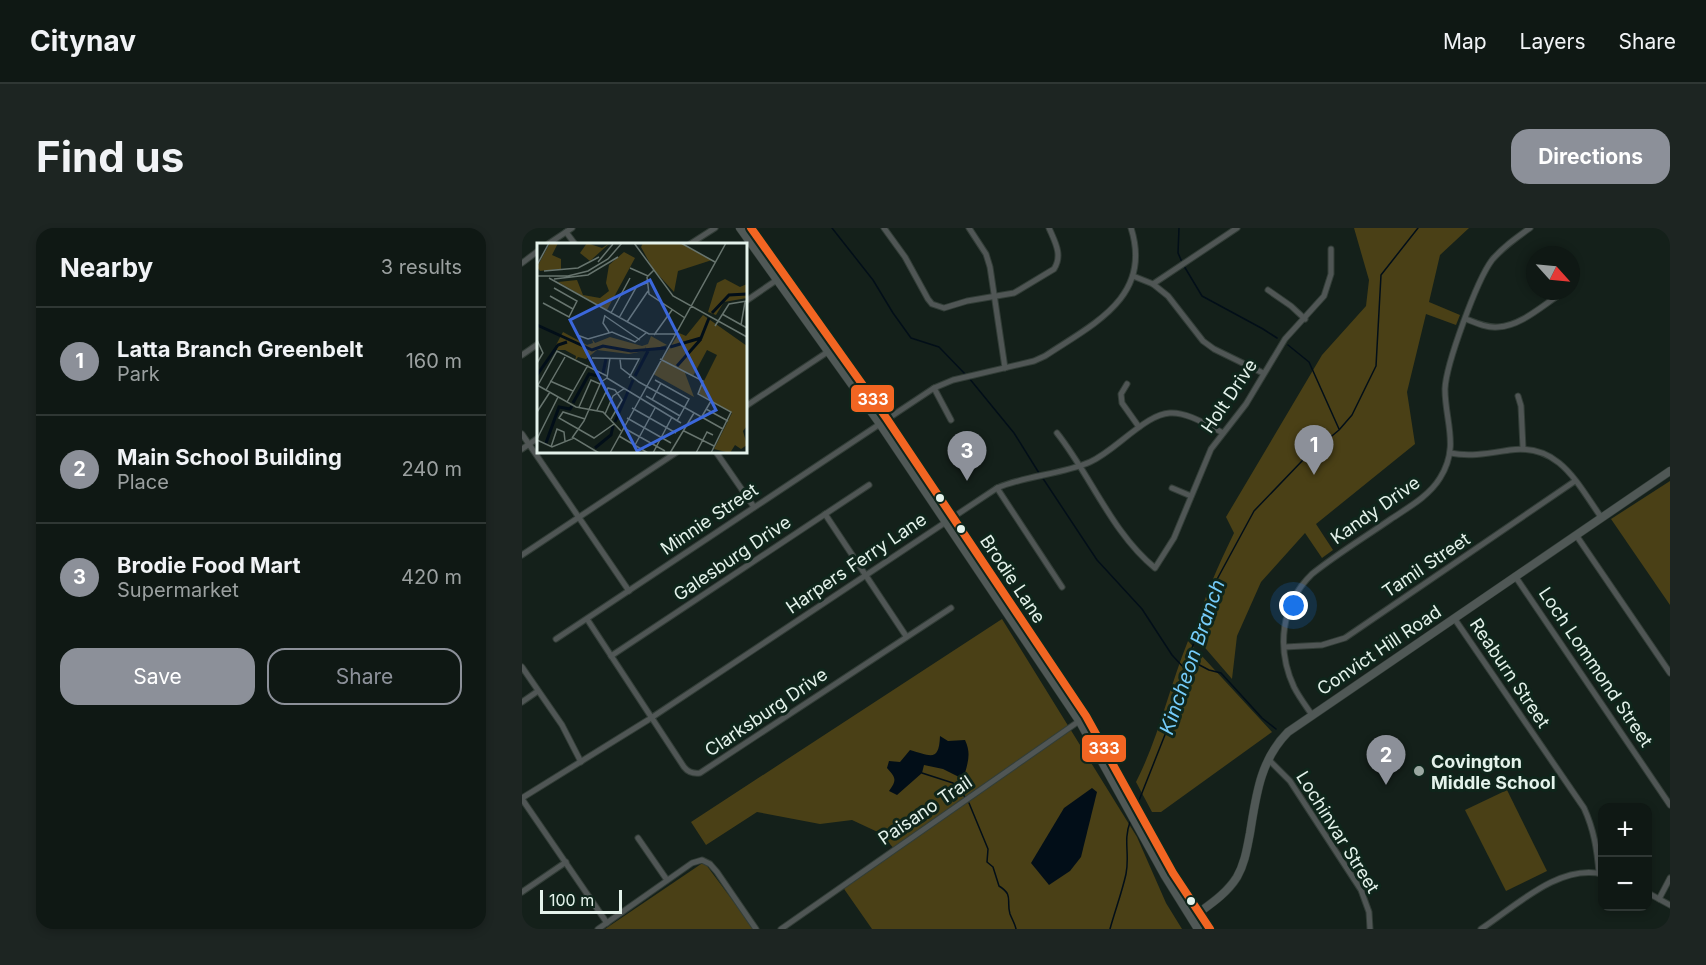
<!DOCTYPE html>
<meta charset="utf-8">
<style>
:root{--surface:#0f1814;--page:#1d2522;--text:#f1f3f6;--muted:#9ba0a0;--line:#2f3734;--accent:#8c9099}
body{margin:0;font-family:Inter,sans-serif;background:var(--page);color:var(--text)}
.controls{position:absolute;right:18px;bottom:18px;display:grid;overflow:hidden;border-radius:12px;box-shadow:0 3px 9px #0003}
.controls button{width:54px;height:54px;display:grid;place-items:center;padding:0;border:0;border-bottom:2px solid var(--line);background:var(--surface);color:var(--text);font:30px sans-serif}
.compass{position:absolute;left:1004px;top:18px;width:54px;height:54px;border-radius:50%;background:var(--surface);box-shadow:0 3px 9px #0003;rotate:117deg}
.scale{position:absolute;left:18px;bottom:15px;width:82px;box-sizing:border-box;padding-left:6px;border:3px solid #e4f2eb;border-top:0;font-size:16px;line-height:21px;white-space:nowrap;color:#e4f2eb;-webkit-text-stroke:4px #0f251b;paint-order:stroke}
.you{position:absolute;left:772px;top:378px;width:21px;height:21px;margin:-15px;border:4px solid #fff;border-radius:50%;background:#1a73e8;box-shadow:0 0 0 9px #1a73e833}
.badge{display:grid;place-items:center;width:39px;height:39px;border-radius:50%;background:var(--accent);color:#fff;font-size:20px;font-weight:700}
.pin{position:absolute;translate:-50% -50px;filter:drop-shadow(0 2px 3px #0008)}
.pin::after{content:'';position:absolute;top:32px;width:21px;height:18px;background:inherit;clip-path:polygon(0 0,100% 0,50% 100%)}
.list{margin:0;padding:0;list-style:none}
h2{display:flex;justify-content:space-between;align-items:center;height:78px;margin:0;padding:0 24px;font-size:26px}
h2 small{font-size:20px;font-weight:400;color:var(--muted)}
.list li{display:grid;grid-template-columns:39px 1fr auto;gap:18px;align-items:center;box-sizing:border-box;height:108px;padding:0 24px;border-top:2px solid var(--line)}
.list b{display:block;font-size:22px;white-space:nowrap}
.list p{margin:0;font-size:20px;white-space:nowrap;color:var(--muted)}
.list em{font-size:20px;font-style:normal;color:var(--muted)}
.actions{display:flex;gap:12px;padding:18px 24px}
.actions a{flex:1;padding:14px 0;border:2px solid var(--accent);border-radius:18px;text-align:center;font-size:21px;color:var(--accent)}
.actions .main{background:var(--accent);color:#fff}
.map{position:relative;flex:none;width:1148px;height:701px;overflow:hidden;border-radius:18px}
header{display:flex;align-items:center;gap:36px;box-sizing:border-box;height:84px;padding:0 30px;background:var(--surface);border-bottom:2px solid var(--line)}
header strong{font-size:28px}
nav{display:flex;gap:33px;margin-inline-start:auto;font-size:21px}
.intro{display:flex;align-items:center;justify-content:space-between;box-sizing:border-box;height:144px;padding:0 36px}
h1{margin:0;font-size:42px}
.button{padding:15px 27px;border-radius:18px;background:var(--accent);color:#fff;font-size:21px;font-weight:700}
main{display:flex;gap:36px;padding:0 36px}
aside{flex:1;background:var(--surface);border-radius:18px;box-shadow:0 3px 9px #0003}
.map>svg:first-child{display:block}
.green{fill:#4a4016}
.water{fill:#020e18}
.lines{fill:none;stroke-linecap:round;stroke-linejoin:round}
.stream{stroke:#020e18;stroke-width:1.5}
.street-casing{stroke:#323d37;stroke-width:7}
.secondary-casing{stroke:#323d37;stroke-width:9}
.street{stroke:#505655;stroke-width:5}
.secondary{stroke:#505856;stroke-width:8}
.bus-1-casing{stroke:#0f251b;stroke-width:12}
.bus-1{stroke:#f26522;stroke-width:8}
.bus-dot{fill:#e4f2eb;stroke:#0f251b;stroke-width:2}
.poi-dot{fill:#9ba8a2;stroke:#0f251b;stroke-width:2}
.labels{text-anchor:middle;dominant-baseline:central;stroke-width:6;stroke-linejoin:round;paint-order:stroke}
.street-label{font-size:18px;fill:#e4f2eb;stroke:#0f251b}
.poi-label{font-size:18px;font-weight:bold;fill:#e4f2eb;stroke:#0f251b;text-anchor:start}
.water-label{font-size:20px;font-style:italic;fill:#75ccfa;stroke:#0f251b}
.inset-river{fill:none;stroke:#020e18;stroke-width:3}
.inset-road{fill:none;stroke:#67746e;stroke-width:1.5}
.view{fill:#3b67db;fill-opacity:0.15;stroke:#3b67db;stroke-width:3}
.inset-edge{fill:none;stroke:#e4f2eb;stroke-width:3}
.line-badge{stroke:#0f251b;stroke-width:2}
.badge-label{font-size:16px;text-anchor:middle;font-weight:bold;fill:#fff}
</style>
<header>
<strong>Citynav</strong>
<nav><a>Map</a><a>Layers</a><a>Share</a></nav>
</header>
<div class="intro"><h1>Find us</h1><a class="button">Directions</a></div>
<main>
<aside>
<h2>Nearby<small>3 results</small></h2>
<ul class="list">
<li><span class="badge">1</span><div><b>Latta Branch Greenbelt</b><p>Park</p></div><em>160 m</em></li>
<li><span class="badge">2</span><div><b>Main School Building</b><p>Place</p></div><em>240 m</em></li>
<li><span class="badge">3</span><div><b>Brodie Food Mart</b><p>Supermarket</p></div><em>420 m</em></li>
</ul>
<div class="actions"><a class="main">Save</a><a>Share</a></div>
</aside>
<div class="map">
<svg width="1148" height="701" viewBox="0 0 1148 701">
<rect width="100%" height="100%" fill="#14201a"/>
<g class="green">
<path d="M832 0H947L918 27 907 74 938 87 934 97 904 86 885 164 893 216 794 296 811 322 800 330 783 305 739 354 715 408 710 451 672 407C681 371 696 338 712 305L704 289 800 127 844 78 847 52Z"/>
<polygon points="1148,253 1148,377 1089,291"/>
<polygon points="480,391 615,609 644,675 660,701 350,701 320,658 372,621 360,606 330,592 298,596 235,584 184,617 169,594"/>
<path d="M666 413 750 504 639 584H630L614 554C637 509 647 460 666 413Z"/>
<polygon points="985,562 1025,643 984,663 943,582"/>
<polygon points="182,634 232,701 83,701"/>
</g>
<g class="water">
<path d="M418 508 426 513 443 512C450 527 445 535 442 550H439L421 541 402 537 400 545 375 567 367 563C375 552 374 550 365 540L367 533 378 534 388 522C409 528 417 534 418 508Z"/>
<polygon points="570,560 575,564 559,629 548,643 527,657 509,635 542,580"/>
</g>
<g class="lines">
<g class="stream">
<polyline points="310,0 351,52 371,85 389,110 417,119 444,147"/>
<polyline points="657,0 656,25 660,34"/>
<polyline points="662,38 680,68 741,101 755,110"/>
<polyline points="766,117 787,134 817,201"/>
<polyline points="447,150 492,205 517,245"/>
<polyline points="520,249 575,332 620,381 650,427 662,440"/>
<polyline points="666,431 687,442 699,445 740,490 754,501"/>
<polyline points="400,545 431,555 443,569"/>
<path d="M447 575 466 621 465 634 471 639 477 658C492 667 484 673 488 686 490 691 493 696 494 701"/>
<polyline points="616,575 650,489 662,440 681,392 693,355 732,283 780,233 817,202 830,187 854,138 859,47 896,0"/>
<path d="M588 701C593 683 600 664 604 646 608 626 601 613 608 594"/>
</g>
<g class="street-casing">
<g id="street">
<path d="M362 0 383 29 406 71 410 76 422 80 445 73 492 65 532 41C541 27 533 14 527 0"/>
<polyline points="447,0 464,26 468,39 483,140"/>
<polyline points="44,4 53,16"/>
<polyline points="26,16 50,0"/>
<polyline points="168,16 193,0"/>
<polyline points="0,35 16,23"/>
<polyline points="611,48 631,56 646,68 681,113 692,121 741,145"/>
<polyline points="631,56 715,0"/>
<polyline points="746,62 769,78 783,91"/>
<polyline points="224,73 262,47"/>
<path d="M944 91C954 95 965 100 976 99 999 98 1021 77 1040 65"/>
<polyline points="0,127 16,116"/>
<polyline points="605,156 599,166 600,175 617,199"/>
<polyline points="412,160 429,192"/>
<polyline points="996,168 999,178 1001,220"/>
<polyline points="224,178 307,123"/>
<path d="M535 205C569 248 590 305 633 340L652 310 689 221 724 176 763 111 802 68 809 46V21"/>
<polyline points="0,206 107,363"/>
<polyline points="0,221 16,210"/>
<polyline points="194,224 232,279"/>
<path d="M928 225C949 229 968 225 988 222 1037 215 1055 255 1079 289"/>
<polyline points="475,260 540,359"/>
<polyline points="650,260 669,268"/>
<polyline points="303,286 384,408"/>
<polyline points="1054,307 1148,445"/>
<polyline points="0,327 155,224"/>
<polyline points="993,348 1148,577"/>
<path d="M932 390 1062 580C1072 602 1075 621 1077 645"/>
<path d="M65 391 162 539C166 544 171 546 178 545L429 380"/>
<path d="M34 411 412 160 431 152 512 133 523 128C571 96 631 69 609 0"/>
<polyline points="763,419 800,417 823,410 1053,253"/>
<polyline points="89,428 347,257"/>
<polyline points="0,439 40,497 59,534"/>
<polyline points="0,474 16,463"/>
<path d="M790 487C784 478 777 469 772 459 754 420 759 376 790 346 815 326 843 309 869 291 887 279 907 268 918 250 938 218 923 194 923 161 924 136 955 52 970 32 981 19 994 10 1008 0"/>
<polyline points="746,531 768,553 839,662 847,684 848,701"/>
<path d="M0 570 126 492 475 260C505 247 538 247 568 234 579 229 589 221 599 213 644 177 650 177 701 205"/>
<polyline points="0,571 85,695"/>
<polyline points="116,610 145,652"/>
<polyline points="0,664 44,634"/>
<polyline points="1126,665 1148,677"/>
<polyline points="1137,671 1148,650"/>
<polyline points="76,701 170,635 180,632 188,636 195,644 234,701"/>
<polyline points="259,701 560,491"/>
<path d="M959 701C994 678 1037 636 1080 646"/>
</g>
</g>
<g class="secondary-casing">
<g id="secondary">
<polyline points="218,0 358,196 558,494 643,648 676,701"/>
<polyline points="229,0 365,191 564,488 651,645 688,701"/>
<path d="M675 686C690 675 705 665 715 649 723 635 725 620 728 605 734 568 738 532 766 504L1148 243"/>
</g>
</g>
<use href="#street" class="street"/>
<use href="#secondary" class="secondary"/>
<g class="bus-1-casing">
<polyline id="bus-1" points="229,0 365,191 564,488 651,645 688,701"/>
</g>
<use href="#bus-1" class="bus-1"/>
</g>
<g class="bus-dot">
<circle cx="418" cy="270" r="5"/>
<circle cx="439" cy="301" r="5"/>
<circle cx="669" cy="673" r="5"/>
</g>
<circle class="poi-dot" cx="897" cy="543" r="6"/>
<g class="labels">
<g class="street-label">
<text transform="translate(707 168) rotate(-56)">Holt Drive</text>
<text transform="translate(853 282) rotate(-35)">Kandy Drive</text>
<text transform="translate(187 291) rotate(-34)">Minnie Street</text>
<text transform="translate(210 330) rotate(-34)">Galesburg Drive</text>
<text transform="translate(334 335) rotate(-34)">Harpers Ferry Lane</text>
<text transform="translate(904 337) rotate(-34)">Tamil Street</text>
<text transform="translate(491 351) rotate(56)">Brodie Lane</text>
<text transform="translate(857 422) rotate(-34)">Convict Hill Road</text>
<text transform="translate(1074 439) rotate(56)">Loch Lommond Street</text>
<text transform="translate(988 445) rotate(56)">Reaburn Street</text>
<text transform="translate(244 484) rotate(-34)">Clarksburg Drive</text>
<text transform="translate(403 582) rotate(-34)">Paisano Trail</text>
<text transform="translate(816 604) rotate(58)">Lochinvar Street</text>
</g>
<g class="poi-label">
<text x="909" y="533">Covington<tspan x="909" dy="21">Middle School</tspan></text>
</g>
<g class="water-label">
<text transform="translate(670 429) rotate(-71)">Kincheon Branch</text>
</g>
</g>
<g transform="translate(15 15)">
<rect width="210" height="210" fill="#14201a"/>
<path d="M13 0H21L15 12 24 16V26L3 28 0 24ZM50 0 65 5 73 0 53 18 43 10ZM106 0H144L175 17 141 28 137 49 116 26 104 4ZM87 9 98 15 70 67 21 39 40 37 46 52 63 55 72 48 69 40 72 22ZM188 36 203 44 210 41V55L187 59 179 72 171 69 180 40ZM166 72 210 103V183L206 188 210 202 204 206 198 202 193 210 177 206 195 170 161 150 180 112 170 107 156 133 148 130 157 154 116 131 142 90 149 93ZM26 89 50 102 56 100 55 96 58 100 73 94 105 103 111 101 114 93 130 102 108 108 109 103 107 108 92 111 60 107 49 116 41 114 38 118 39 113 28 107H20L19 102Z" fill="#4a4016"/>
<path class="inset-river" d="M175 70 192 52 210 51M0 82 55 107 66 103 94 108 129 105M133 104 164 95 172 75M140 123 164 96M0 132 21 102 30 99M98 133 111 108M36 160 52 131 61 133 66 130 69 116M78 179 96 137M9 200 22 164 33 166 35 163M58 205 74 192 76 183"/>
<path class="inset-road" d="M97 0 136 53 210 94M144 0 178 19M61 19 76 1M0 22 12 0M93 25 111 33M117 27 110 34 112 51 148 75M7 28 41 25 62 14M0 33H31L51 28 71 16 85 0M12 35 112 91H139M17 36 51 32 81 14M13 53 36 66M6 60 32 74 40 58 17 45M74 70 93 35M185 71 210 85M68 72 66 80 72 89M68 73 103 97M82 75 100 43 110 40M90 79 111 48M204 82 208 59M178 83 192 61 210 58M40 92 51 96 75 89 98 99 109 90M117 92 135 67M0 97 6 110 0 120M55 115 102 116 92 135M83 116 84 125 102 139 186 186M123 116 166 138 161 151 194 169 174 210M70 135 144 180M70 135 73 115M118 137 152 156 140 178M13 138 36 148M0 142 39 164 66 169 84 188M1 142 20 108 70 133M9 147 28 114M109 153 143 173M115 157 124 140M30 159 51 122M42 164 54 137 63 141M95 165 139 190M169 166 191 178M60 167 71 145 78 147 85 157 74 176M0 169 13 149M68 171 76 153 88 145M90 175 134 200M164 175 174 158M48 176 26 169 22 175 57 195 77 181M87 185 128 208M147 188 177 203M82 193 111 210M35 195 47 178 64 139 70 135M0 196 21 154M0 197 15 204 37 195 62 210M98 202 118 165M14 204 20 186 27 189 28 198M73 210 189 0M116 210 135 174M133 210 157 170M159 210 170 189 176 192"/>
<path class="view" d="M113 37 179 167 100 208 33 77Z"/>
<rect width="210" height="210" class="inset-edge"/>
</g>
<g class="line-badge">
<rect x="328" y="156" width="45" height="29" rx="6" fill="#f26522"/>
<rect x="559" y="506" width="46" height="29" rx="6" fill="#f26522"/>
</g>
<g class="badge-label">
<text x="351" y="177">333</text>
<text x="582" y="526">333</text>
</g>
</svg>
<div class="controls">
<button>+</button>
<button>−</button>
</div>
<svg class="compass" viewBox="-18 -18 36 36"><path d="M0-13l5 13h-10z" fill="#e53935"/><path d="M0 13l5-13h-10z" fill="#9ba0a0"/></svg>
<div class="scale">100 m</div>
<div class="you"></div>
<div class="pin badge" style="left:792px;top:247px">1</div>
<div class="pin badge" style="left:864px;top:557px">2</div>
<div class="pin badge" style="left:445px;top:253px">3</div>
</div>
</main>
